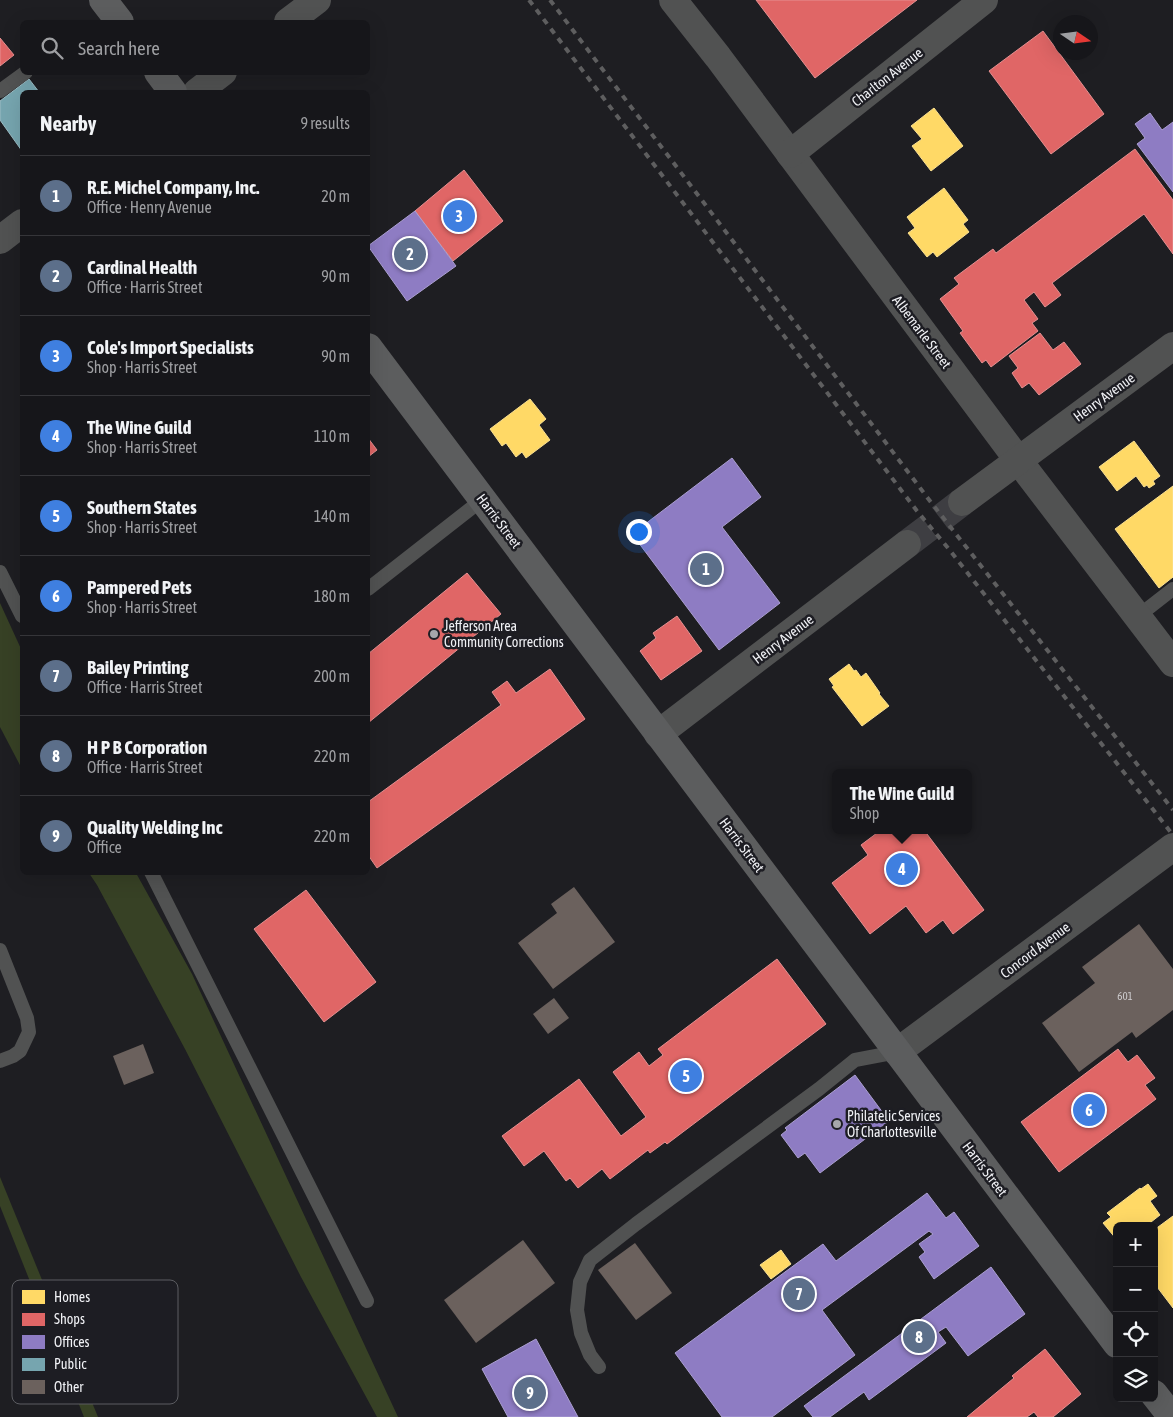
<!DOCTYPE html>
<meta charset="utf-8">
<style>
:root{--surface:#16161a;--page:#232327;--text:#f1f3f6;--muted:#9e9fa2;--line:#353539;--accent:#a6a7ab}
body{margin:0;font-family:"Asap Condensed",sans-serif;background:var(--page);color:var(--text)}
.controls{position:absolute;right:15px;bottom:15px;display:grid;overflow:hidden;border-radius:8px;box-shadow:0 5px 20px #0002}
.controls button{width:45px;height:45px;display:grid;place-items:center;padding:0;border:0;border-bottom:1px solid var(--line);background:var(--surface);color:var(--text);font:25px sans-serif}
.compass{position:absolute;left:1053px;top:15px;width:45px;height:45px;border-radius:50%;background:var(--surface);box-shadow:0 5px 20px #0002;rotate:103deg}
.you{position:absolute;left:638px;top:531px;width:18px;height:18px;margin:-12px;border:4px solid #fff;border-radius:50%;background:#1a73e8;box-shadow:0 0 0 8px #1a73e833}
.badge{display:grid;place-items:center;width:32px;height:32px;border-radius:50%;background:var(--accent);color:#fff;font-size:16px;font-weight:700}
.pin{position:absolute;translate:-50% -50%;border:2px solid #fff;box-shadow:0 1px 5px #0006}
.popup{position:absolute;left:832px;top:769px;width:140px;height:65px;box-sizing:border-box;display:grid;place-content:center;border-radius:8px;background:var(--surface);filter:drop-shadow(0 1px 4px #0005);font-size:16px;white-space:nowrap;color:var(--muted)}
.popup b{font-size:19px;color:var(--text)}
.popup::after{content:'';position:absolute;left:50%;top:100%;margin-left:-10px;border:10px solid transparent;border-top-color:var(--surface)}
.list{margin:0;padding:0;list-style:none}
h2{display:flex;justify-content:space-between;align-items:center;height:65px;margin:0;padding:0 20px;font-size:21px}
h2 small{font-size:16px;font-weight:400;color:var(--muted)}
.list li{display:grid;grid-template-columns:32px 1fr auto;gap:15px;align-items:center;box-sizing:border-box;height:80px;padding:0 20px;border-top:1px solid var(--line)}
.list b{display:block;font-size:19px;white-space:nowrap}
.list p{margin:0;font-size:16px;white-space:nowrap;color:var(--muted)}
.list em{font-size:16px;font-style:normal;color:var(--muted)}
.icon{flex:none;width:28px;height:28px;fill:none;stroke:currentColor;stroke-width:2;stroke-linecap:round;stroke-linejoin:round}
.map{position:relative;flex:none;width:1173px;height:1417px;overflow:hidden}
.search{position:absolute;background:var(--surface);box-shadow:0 5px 20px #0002;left:20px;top:20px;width:350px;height:55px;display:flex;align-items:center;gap:12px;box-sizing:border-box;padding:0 18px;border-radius:8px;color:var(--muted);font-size:19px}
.panel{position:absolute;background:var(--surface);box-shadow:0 5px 20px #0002;left:20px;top:90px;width:350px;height:785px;border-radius:8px}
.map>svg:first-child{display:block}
.green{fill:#374125}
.homes{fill:#ffd966;stroke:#fae091}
.shops{fill:#e06666;stroke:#e59091}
.offices{fill:#8e7cc3;stroke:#ab9fd2}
.public{fill:#76a5af;stroke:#9bbcc4}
.building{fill:#6b615d}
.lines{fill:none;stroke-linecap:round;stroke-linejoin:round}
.street-tunnel{stroke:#3e3e42;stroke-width:28;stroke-dasharray:28 14;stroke-linecap:butt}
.lane{stroke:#515252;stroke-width:14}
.street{stroke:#515252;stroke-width:28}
.secondary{stroke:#5c5d5e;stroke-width:28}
.rail{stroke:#5e5e5f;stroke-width:4;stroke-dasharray:6 6;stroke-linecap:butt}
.poi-dot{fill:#a6a7ab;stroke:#1d1d23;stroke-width:2}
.labels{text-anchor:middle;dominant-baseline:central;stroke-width:5;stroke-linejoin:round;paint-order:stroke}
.number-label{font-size:11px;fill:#cfcdcf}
.street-label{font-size:14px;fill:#f0f1f5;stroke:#1d1d23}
.poi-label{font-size:14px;fill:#f0f1f5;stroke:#1d1d23;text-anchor:start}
.key{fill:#1d1d23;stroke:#5c5d62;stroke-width:1}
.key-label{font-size:14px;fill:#f0f1f5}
</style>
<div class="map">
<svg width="1173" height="1417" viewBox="0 0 1173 1417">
<rect width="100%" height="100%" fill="#1e1e22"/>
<g class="green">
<polygon points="0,603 22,651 22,769 0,727"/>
<polygon points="89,873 136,873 192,974 398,1417 377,1417 301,1277 185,1049 97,885"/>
<polygon points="0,1177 98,1417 84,1417 0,1206"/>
</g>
<g class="homes">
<polygon points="934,108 963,146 931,171 912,146 922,139 911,126"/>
<polygon points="944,188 968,220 963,224 969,232 937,257 933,252 927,257 908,233 915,228 907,217"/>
<polygon points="530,399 546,419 539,425 550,440 526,458 522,452 516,457 506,443 502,446 490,429"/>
<polygon points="1134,441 1160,476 1153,481 1155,484 1149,488 1147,485 1144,487 1136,476 1117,491 1099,467"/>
<polygon points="1173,486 1173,577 1159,588 1115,529"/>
<polygon points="849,664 854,671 856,670 861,677 866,673 880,693 879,694 889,706 862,726 832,687 834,686 829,679"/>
<polygon points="1148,1184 1157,1196 1150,1201 1160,1215 1146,1226 1117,1226 1117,1240 1103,1223 1111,1217 1107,1213 1140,1188 1141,1189"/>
<polygon points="1173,1216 1173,1308 1154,1283 1154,1230"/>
<polygon points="781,1250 791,1264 771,1279 760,1265"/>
</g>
<g class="shops">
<polygon points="756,0 917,0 815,78"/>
<polygon points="1043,31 1104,114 1051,154 989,71"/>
<polygon points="0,38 14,55 0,66"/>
<polygon points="1135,149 1173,200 1173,254 1144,214 1052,283 1061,295 1045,307 1034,292 1024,300 1038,319 1032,323 1038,331 991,367 986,360 982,363 960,333 963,331 940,299 959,284 954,278 993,249 996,253"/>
<polygon points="464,170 503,221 453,261 415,211"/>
<polygon points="1040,333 1053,350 1064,342 1081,364 1039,395 1029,383 1022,388 1012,373 1018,368 1009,356"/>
<polygon points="368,438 377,450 368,457"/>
<polygon points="467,573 501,614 368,723 368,654"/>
<polygon points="677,616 702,651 661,680 640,651 656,638 653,633"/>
<polygon points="550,669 585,719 377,868 368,855 368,802 501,705 492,692 507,681 516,693"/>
<polygon points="881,830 924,830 984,910 953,934 943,920 926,933 906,906 870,934 832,883 868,855 861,845"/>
<polygon points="306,890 376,982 324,1022 254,929"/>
<polygon points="777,959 826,1024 667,1144 665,1142 650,1153 648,1150 610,1179 602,1169 578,1188 570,1178 566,1181 544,1151 524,1166 502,1136 579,1079 621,1136 646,1117 613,1072 639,1052 649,1066 663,1055 658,1049"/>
<polygon points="1118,1049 1128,1062 1137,1055 1155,1078 1145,1085 1156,1099 1059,1172 1021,1122"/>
<polygon points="1045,1349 1081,1394 1053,1417 1038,1417 1034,1412 1027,1417 967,1417 1014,1378 1012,1376"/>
</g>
<g class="offices">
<polygon points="1150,113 1162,130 1173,122 1173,192 1137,144 1145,138 1135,124"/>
<polygon points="415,211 456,266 407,301 368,246"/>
<polygon points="732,458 761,497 722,527 780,603 719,650 632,534"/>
<polygon points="855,1075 889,1121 820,1173 805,1153 798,1158 781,1135 787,1130 785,1128"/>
<polygon points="927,1193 946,1218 954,1212 979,1246 934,1279 919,1257 925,1252 919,1244 933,1234 929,1231 822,1310 855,1355 772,1417 722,1417 675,1353 823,1244 836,1261"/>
<polygon points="991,1267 1025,1314 968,1356 946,1327 938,1332 946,1343 869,1400 864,1392 830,1417 813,1417 804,1406"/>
<polygon points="536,1339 578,1417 508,1417 482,1369"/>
</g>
<polygon class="public" points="29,79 39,92 22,92 22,151 0,120 0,101"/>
<g class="building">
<polygon points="574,887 615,942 553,989 518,943 557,913 551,904"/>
<polygon points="1139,924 1173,969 1173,1010 1136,1038 1132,1032 1079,1072 1042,1023 1095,983 1082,967"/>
<polygon points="554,998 569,1018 548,1034 533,1014"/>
<polygon points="143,1044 154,1073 124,1085 113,1056"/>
<polygon points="523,1240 555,1283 476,1343 444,1300"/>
<polygon points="635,1243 672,1293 636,1320 598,1270"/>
</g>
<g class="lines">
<polyline class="street-tunnel" points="907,544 962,502"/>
<g class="lane">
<polyline points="0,91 26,72"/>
<polyline points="0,572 22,616"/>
<polyline points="368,589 483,499"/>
<polyline points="1137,617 1173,589"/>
<polyline points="151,872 367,1301"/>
<polyline points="0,950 27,1018 29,1032 20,1051 13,1056 0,1061"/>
<polyline points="599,1367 590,1355 581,1333 577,1310 580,1282 590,1260 636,1224 819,1089 855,1060 897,1052"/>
</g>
<g class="street">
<polyline points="673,0 718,57 1018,460 1173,663"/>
<polyline points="288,22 317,0"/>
<polyline points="197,92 223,72"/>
<polyline points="790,154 984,0"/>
<polyline points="0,240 22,223"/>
<polyline points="962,502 1173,346"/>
<polyline points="658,734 907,544"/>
<polyline points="897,1052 1173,847"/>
</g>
<g class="secondary">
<polyline points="103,0 120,22"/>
<polyline points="158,72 173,92"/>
<polyline points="368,347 1117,1344"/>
<polyline points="1154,1394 1172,1417"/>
</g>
<g class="rail">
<polyline points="529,0 917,511 948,548 1173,835"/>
<polyline points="550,0 930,501 1173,810"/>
</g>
</g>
<g class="poi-dot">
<circle cx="434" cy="634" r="5"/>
<circle cx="837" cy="1124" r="5"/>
</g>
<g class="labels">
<g class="number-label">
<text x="1125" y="996">601</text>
</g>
<g class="street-label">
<text transform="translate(887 77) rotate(-38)">Charlton Avenue</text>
<text transform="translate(922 332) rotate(53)">Albemarle Street</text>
<text transform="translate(1104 397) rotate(-36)">Henry Avenue</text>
<text transform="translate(499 521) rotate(53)">Harris Street</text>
<text transform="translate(783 639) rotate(-37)">Henry Avenue</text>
<text transform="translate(742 845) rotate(53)">Harris Street</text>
<text transform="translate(1035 950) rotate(-37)">Concord Avenue</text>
<text transform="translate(985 1169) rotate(53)">Harris Street</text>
</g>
<g class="poi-label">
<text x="444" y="626">Jefferson Area<tspan x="444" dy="16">Community Corrections</tspan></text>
<text x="847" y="1116">Philatelic Services<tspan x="847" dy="16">Of Charlottesville</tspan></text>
</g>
</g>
<rect x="12" y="1280" width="166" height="124" rx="8" class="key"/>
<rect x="22" y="1290" width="23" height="14" fill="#ffd966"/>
<rect x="22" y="1313" width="23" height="13" fill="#e06666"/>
<rect x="22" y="1335" width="23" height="14" fill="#8e7cc3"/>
<rect x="22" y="1358" width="23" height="13" fill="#76a5af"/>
<rect x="22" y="1380" width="23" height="14" fill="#6b615d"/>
<g class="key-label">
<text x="54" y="1302">Homes</text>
<text x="54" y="1324">Shops</text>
<text x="54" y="1347">Offices</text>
<text x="54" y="1369">Public</text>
<text x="54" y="1392">Other</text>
</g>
</svg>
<div class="controls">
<button>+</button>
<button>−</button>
<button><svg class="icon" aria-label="locate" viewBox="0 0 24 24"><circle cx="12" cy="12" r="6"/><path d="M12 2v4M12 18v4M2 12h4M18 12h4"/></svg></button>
<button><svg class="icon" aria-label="layers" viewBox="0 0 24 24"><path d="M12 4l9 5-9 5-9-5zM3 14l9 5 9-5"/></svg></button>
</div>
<svg class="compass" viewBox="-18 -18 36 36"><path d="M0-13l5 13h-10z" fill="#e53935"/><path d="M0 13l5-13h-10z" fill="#9e9fa2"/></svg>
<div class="you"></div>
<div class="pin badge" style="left:706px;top:569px;background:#5c6f8a">1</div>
<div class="pin badge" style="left:410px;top:254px;background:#5c6f8a">2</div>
<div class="pin badge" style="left:459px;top:216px;background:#3f7fe0">3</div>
<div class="pin badge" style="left:902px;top:869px;background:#3f7fe0">4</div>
<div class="popup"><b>The Wine Guild</b>Shop</div>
<div class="pin badge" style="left:686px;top:1076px;background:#3f7fe0">5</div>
<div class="pin badge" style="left:1089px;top:1110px;background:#3f7fe0">6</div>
<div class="pin badge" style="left:799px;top:1294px;background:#5c6f8a">7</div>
<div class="pin badge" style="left:919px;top:1337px;background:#5c6f8a">8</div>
<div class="pin badge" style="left:530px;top:1393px;background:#5c6f8a">9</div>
<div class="search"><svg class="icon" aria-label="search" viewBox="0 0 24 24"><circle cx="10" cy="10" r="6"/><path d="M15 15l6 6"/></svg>Search here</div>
<section class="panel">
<h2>Nearby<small>9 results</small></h2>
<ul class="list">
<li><span class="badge" style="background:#5c6f8a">1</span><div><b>R.E. Michel Company, Inc.</b><p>Office · Henry Avenue</p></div><em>20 m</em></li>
<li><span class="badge" style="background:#5c6f8a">2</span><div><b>Cardinal Health</b><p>Office · Harris Street</p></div><em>90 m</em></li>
<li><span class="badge" style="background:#3f7fe0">3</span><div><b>Cole's Import Specialists</b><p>Shop · Harris Street</p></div><em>90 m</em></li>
<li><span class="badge" style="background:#3f7fe0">4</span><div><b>The Wine Guild</b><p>Shop · Harris Street</p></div><em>110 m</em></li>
<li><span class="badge" style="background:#3f7fe0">5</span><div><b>Southern States</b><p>Shop · Harris Street</p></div><em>140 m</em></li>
<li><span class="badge" style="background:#3f7fe0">6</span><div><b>Pampered Pets</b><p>Shop · Harris Street</p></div><em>180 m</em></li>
<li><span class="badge" style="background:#5c6f8a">7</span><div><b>Bailey Printing</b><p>Office · Harris Street</p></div><em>200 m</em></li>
<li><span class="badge" style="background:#5c6f8a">8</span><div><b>H P B Corporation</b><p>Office · Harris Street</p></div><em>220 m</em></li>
<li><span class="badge" style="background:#5c6f8a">9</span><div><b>Quality Welding Inc</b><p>Office</p></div><em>220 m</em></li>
</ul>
</section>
</div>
